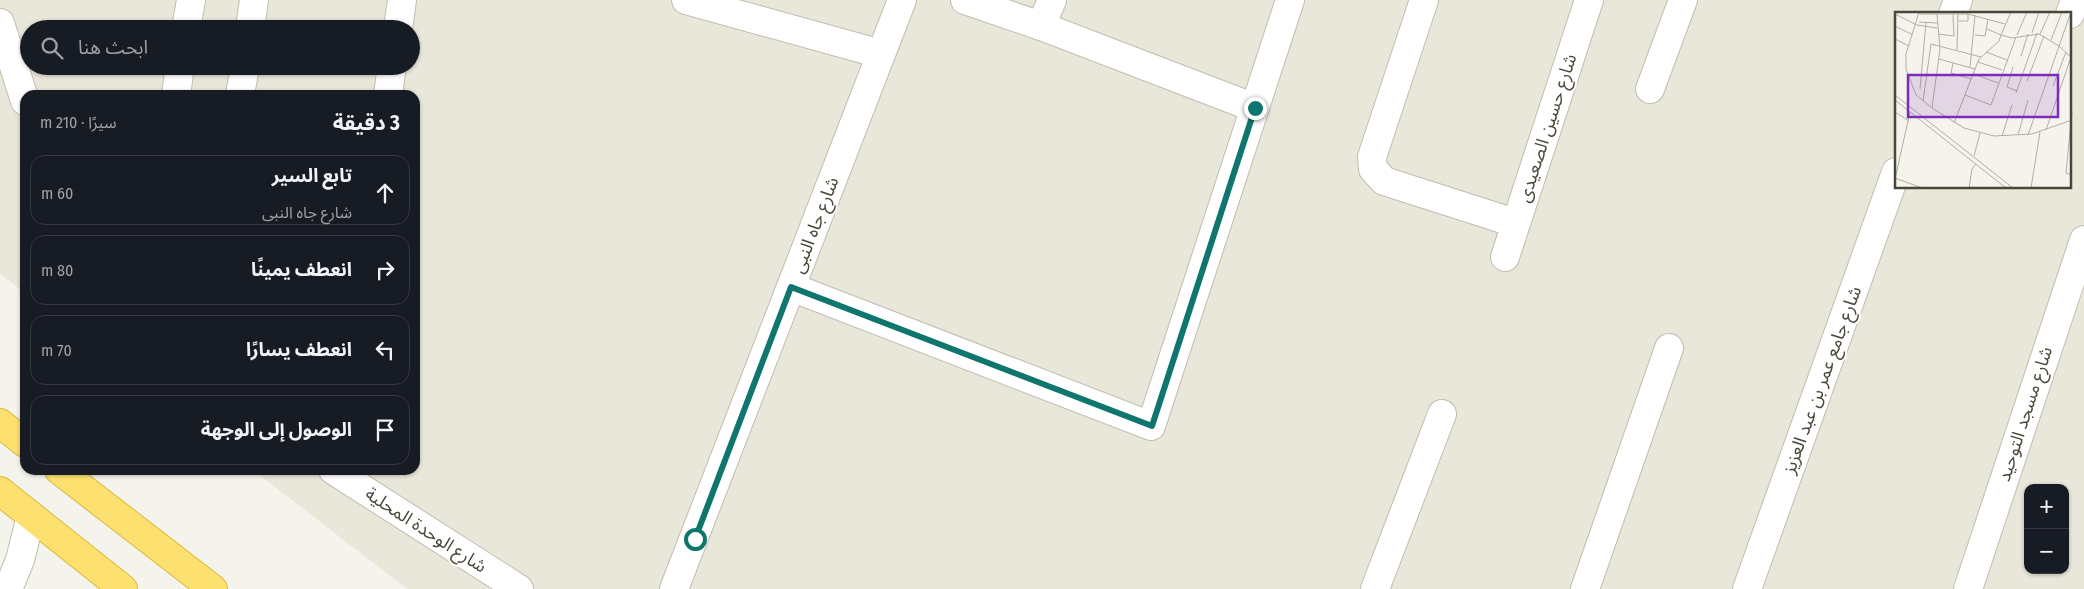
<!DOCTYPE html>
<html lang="ar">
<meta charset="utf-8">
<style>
:root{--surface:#171b24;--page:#242831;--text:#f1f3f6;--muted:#9ea1a6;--line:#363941}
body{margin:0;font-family:"Fira Sans Condensed","Noto Sans Arabic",sans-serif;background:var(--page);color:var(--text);direction:rtl}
.controls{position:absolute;right:15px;bottom:15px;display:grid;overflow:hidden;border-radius:10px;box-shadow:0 1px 4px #0004}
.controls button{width:45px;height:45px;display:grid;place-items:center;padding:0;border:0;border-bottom:1px solid var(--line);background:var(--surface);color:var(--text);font:25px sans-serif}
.stop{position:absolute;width:15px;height:15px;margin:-11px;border:4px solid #0f766e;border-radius:50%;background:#fff}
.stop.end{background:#0f766e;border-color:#fff;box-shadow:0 1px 5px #0008}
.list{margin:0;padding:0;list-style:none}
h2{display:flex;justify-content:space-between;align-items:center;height:65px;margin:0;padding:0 20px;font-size:21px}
h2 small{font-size:16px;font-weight:400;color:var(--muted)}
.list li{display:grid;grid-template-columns:32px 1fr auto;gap:15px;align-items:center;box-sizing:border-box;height:70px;margin:0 10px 10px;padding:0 10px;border:1px solid var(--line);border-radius:15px}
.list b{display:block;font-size:19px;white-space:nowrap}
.list p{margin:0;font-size:16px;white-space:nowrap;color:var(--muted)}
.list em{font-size:16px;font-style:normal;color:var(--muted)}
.icon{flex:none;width:28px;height:28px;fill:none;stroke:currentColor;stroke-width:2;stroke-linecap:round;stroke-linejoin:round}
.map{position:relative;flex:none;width:2084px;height:589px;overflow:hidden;direction:ltr}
.search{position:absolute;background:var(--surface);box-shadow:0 1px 4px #0004;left:20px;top:20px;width:400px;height:55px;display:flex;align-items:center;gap:12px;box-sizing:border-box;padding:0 18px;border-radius:28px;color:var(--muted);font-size:19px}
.panel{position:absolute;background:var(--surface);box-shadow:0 1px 4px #0004;left:20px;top:90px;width:400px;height:385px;border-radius:15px;direction:rtl}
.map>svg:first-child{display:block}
.residential{fill:#e9e7da;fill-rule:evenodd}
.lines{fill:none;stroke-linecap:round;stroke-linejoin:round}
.minor-casing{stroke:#c1bdae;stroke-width:30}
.highway-casing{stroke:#dcb93f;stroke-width:30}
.minor{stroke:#fff;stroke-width:28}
.highway{stroke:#fce170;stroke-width:28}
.route{stroke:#0f766e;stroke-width:6}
.labels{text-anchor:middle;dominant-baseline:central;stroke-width:4;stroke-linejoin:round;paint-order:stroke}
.street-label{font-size:18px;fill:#4a4639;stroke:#fff}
.inset-road{fill:none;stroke:#b1aea4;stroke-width:1}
.view{fill:#7b2cbf;fill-opacity:0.15;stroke:#7b2cbf;stroke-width:2.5}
.inset-edge{fill:none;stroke:#4a4639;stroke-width:2.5}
</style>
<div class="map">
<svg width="2084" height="589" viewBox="0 0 2084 589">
<rect width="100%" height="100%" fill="#f5f4ec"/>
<path class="residential" d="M0 0H2084V589H407L253 470H415V95H25V293L0 274ZM1896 14H2070V188H1896ZM29 29H411V66H29ZM2028 488H2065V570H2028Z"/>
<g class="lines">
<g class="minor-casing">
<g id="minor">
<polyline points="686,0 881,54"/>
<polyline points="965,0 1041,26 1255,108"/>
<polyline points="1424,0 1372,157 1373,169 1384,181 1515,223"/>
<polyline points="1953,14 1958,0"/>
<polyline points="2070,14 2075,0"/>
<polyline points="0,23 25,101"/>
<polyline points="1041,26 1052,0"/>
<polyline points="186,29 191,0"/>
<polyline points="250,29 254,0"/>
<polyline points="398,29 402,0"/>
<polyline points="1650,89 1683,0"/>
<polyline points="176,95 180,66"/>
<polyline points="240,95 245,66"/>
<polyline points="388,95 392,66"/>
<polyline points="1505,257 1589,0"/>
<polyline points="791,287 1151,426 1290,0"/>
<polyline points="333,470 519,589"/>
<polyline points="8,589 20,560 31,516"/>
<polyline points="674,589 902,0"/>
<polyline points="1375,589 1442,414"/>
<polyline points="1585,589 1669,348"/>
<polyline points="1747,589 1896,172"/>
<polyline points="1968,589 2084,240"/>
</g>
</g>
<g class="highway-casing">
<g id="highway">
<polyline points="0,423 25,443"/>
<polyline points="59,470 213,589"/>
<polyline points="0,491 123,589"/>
</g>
</g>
<use href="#minor" class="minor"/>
<use href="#highway" class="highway"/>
</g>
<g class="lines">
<polyline class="route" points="695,539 791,287 1152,426 1255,108"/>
</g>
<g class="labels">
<g class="street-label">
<text transform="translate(1547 128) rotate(-72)">شارع حسين الصعيدى</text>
<text transform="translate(815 225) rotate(-69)">شارع جاه النبى</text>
<text transform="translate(1822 380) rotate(-70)">شارع جامع عمر بن عبد العزيز</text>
<text transform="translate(2025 414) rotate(-72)">شارع مسجد التوحيد</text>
<text transform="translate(426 530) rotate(33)">شارع الوحدة المحلية</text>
</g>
</g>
<g transform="translate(1895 12)">
<rect width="176" height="176" fill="#f5f4ec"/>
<path class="inset-road" d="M24 0 11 42V57L21 83 36 95M0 2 22 13 42 16M24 2H73L110 12M42 2 45 37 37 96 69 116 99 124 137 122 177 108M64 9H73V2M24 10 42 11M0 14 18 23M92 17 106 23 116 0M137 21 144 0M43 22 59 24 58 3M145 22 155 0M80 23 90 24 93 7M122 23 132 0M0 27 14 34M156 28 167 0M62 38 63 2M91 40 112 48M126 44 133 22M44 47 80 57M83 50 107 58M58 51 56 61 76 67M75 55 80 3M118 55 112 75 122 79M79 62 103 71M132 69 149 24M158 74 171 40M25 77 31 10M121 81 142 21M0 83 118 176M70 83 96 93 121 25M0 88 111 176M28 89 36 32 86 45M177 99 171 161 177 163M0 100 14 109M59 111 84 47 104 29 106 23 117 26 144 22 164 34 177 46M151 118 176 45M123 123 133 88M133 123 176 0M107 124 117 93M79 144 85 121M0 166 27 176M0 167 15 100M74 176 77 157 81 152M136 176 145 120"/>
<path class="view" d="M13 63H163V105H13Z"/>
<rect width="176" height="176" class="inset-edge"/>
</g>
</svg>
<div class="controls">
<button>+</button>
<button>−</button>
</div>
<div class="stop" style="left:695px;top:539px"></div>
<div class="stop end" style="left:1255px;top:108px"></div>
<div class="search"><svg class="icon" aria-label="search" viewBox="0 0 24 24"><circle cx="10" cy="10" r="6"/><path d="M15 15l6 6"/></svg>ابحث هنا</div>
<section class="panel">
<h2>3 دقيقة<small>سيرًا · 210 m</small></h2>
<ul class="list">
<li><svg class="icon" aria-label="ahead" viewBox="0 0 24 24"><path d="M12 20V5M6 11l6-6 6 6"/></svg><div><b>تابع السير</b><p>شارع جاه النبى</p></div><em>60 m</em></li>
<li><svg class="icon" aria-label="right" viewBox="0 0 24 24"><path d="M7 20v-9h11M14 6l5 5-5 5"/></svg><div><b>انعطف يمينًا</b></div><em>80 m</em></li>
<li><svg class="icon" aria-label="left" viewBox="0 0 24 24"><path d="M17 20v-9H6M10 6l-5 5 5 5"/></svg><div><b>انعطف يسارًا</b></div><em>70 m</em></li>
<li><svg class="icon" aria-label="arrive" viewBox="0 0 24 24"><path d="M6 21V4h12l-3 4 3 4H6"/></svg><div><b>الوصول إلى الوجهة</b></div></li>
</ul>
</section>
</div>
